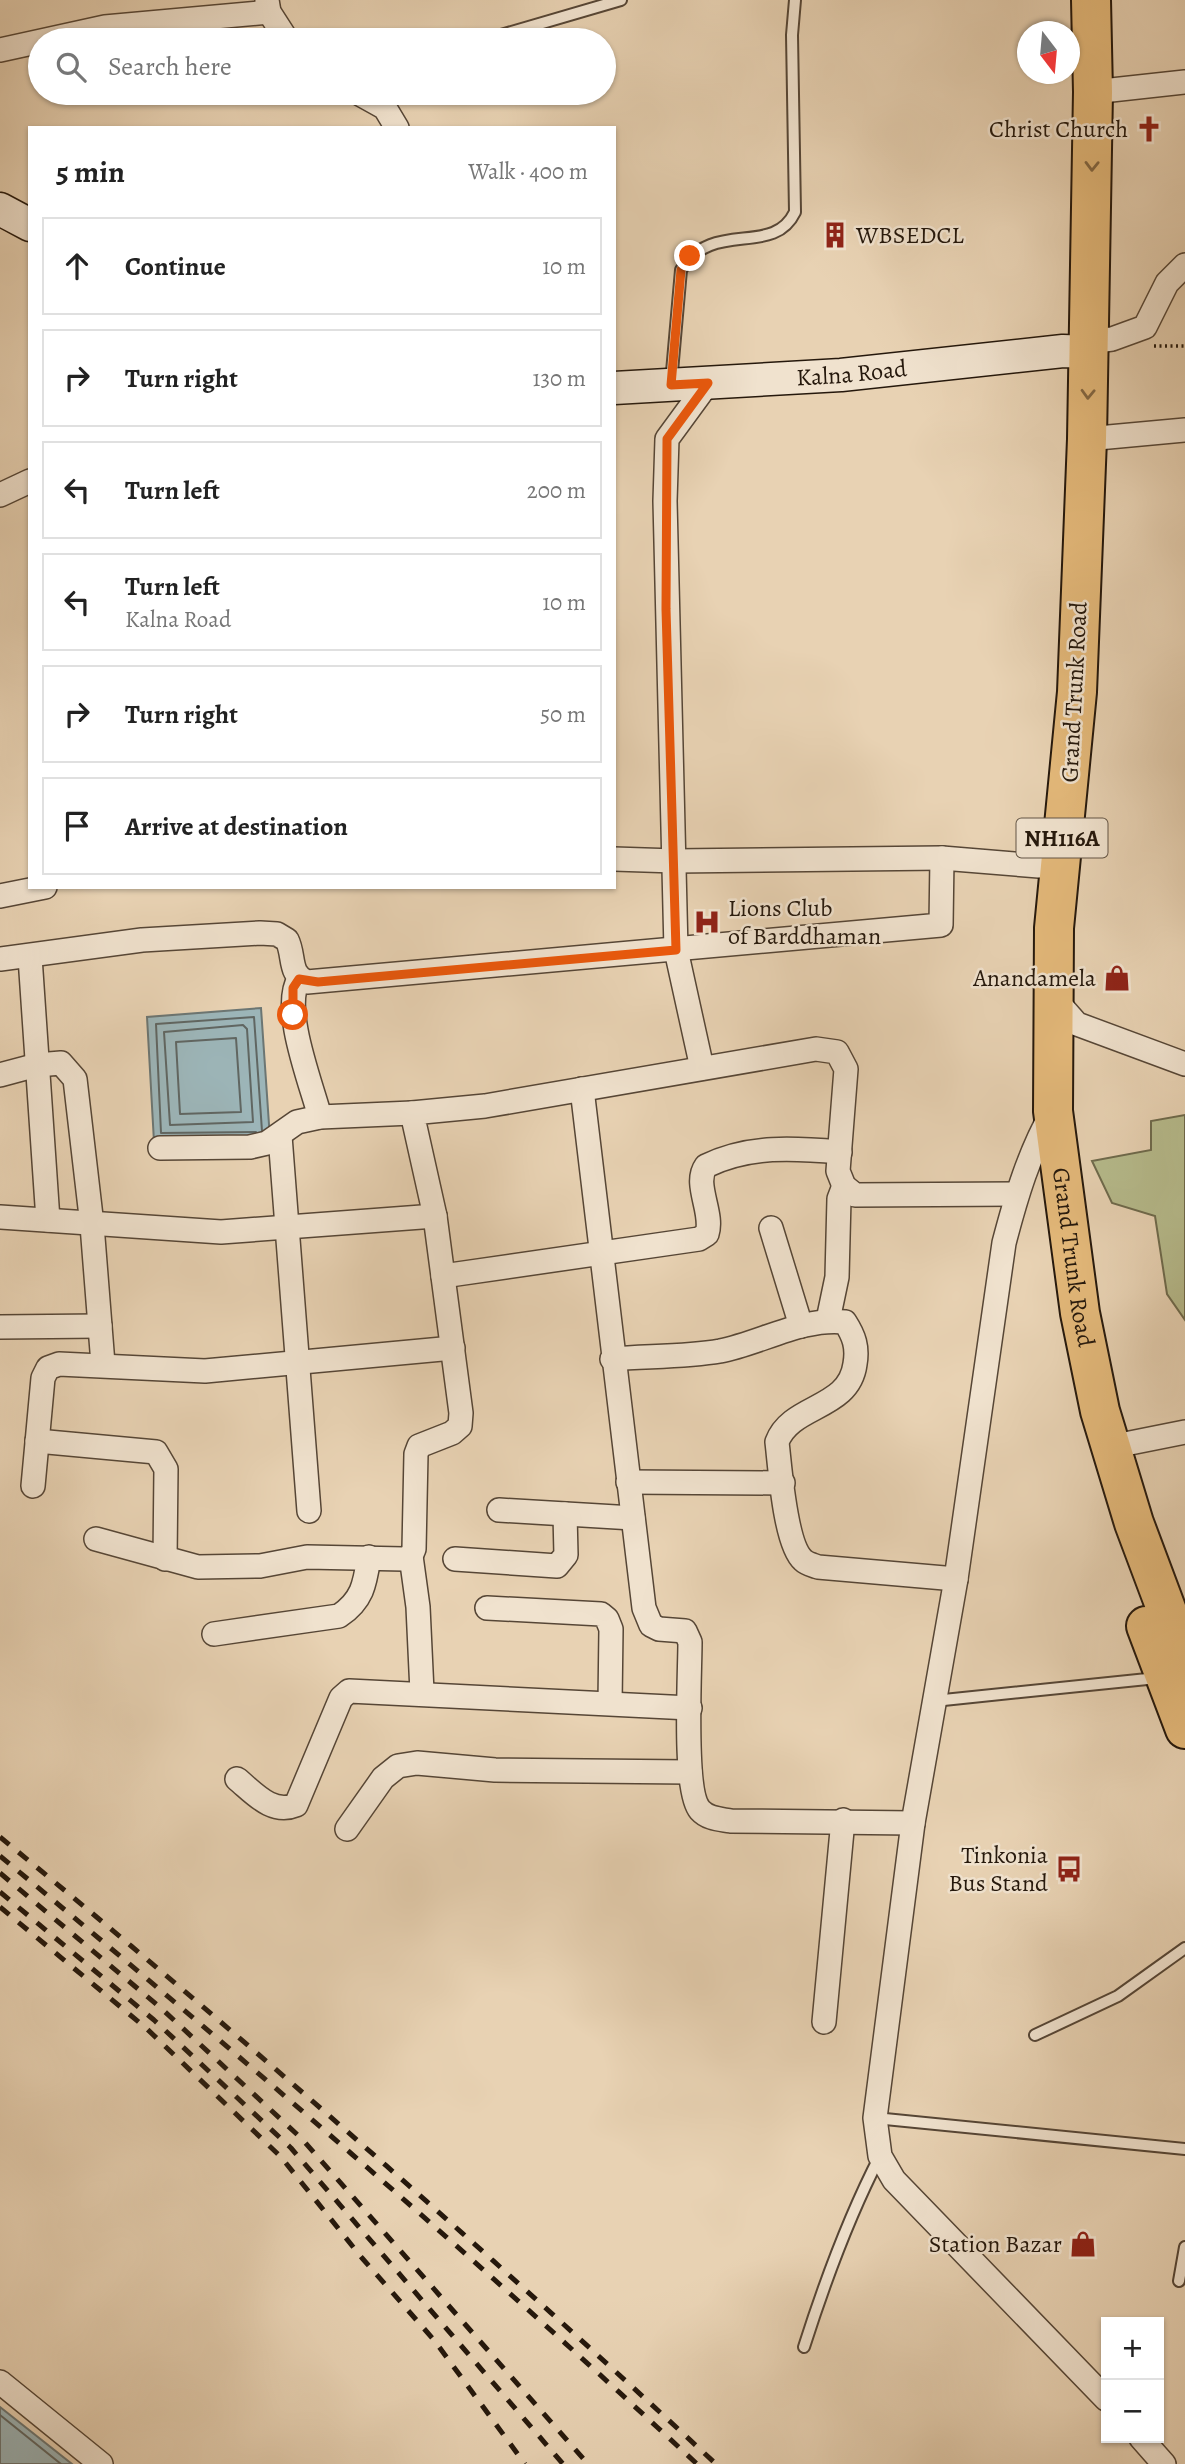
<!DOCTYPE html>
<meta charset="utf-8">
<style>
:root{--surface:#fff;--page:#f6f6f6;--text:#222;--muted:#767676;--line:#e0e0e0}
body{margin:0;font-family:Alegreya,serif;background:var(--page);color:var(--text)}
.controls{position:absolute;right:21px;bottom:21px;display:grid;overflow:hidden;border-radius:0px;box-shadow:0 2px 5px #0004}
.controls button{width:63px;height:63px;display:grid;place-items:center;padding:0;border:0;border-bottom:2px solid var(--line);background:var(--surface);color:var(--text);font:35px sans-serif}
.compass{position:absolute;left:1017px;top:21px;width:63px;height:63px;border-radius:50%;background:var(--surface);box-shadow:0 2px 5px #0004;rotate:164deg}
.stop{position:absolute;width:21px;height:21px;margin:-16px;border:5px solid #ea580c;border-radius:50%;background:#fff}
.stop.end{background:#ea580c;border-color:#fff;box-shadow:0 2px 7px #0008}
.list{margin:0;padding:0;list-style:none}
h2{display:flex;justify-content:space-between;align-items:center;height:91px;margin:0;padding:0 28px;font-size:30px}
h2 small{font-size:23px;font-weight:400;color:var(--muted)}
.list li{display:grid;grid-template-columns:46px 1fr auto;gap:21px;align-items:center;box-sizing:border-box;height:98px;margin:0 14px 14px;padding:0 14px;border:2px solid var(--line);border-radius:0px}
.list b{display:block;font-size:26px;white-space:nowrap}
.list p{margin:0;font-size:23px;white-space:nowrap;color:var(--muted)}
.list em{font-size:23px;font-style:normal;color:var(--muted)}
.icon{flex:none;width:38px;height:38px;fill:none;stroke:currentColor;stroke-width:2;stroke-linecap:round;stroke-linejoin:round}
.map{position:relative;flex:none;width:1185px;height:2464px;overflow:hidden}
.search{position:absolute;background:var(--surface);box-shadow:0 2px 5px #0004;left:28px;top:28px;width:588px;height:77px;display:flex;align-items:center;gap:18px;box-sizing:border-box;padding:0 24px;border-radius:38px;color:var(--muted);font-size:26px}
.panel{position:absolute;background:var(--surface);box-shadow:0 2px 5px #0004;left:28px;top:126px;width:588px;height:763px;border-radius:0px}
.map>svg:first-child{display:block}
.green{fill:#b6bb8c;stroke:#6e6a4c;stroke-width:2}
.water{fill:#9cb5b8;stroke:#6c7673;stroke-width:2}
.lines{fill:none;stroke-linecap:round;stroke-linejoin:round}
.shore{stroke:#606662;stroke-width:2}
.lane-casing{stroke:#564636;stroke-width:14}
.street-casing{stroke:#564636;stroke-width:26}
.secondary-casing{stroke:#25180c;stroke-width:35}
.highway-casing{stroke:#25180c;stroke-width:42}
.path{stroke:#25180c;stroke-width:3.5;stroke-dasharray:2 3.5;stroke-linecap:butt}
.lane{stroke:#f0e2ce;stroke-width:10}
.street{stroke:#f0e2ce;stroke-width:23}
.secondary{stroke:#f0e2ce;stroke-width:32}
.highway{stroke:#e4b97a;stroke-width:38}
.rail{stroke:#25180c;stroke-width:5;stroke-dasharray:12 12;stroke-linecap:butt}
.oneway{stroke:#846843}
.route{stroke:#ea580c;stroke-width:9}
.labels{text-anchor:middle;dominant-baseline:central;stroke-width:5;stroke-linejoin:round;paint-order:stroke}
.shield{fill:#f0e2ce;stroke:#625546;stroke-width:2}
.shield-label{font-size:23px;font-weight:bold;fill:#25180c}
.poi-label{font-size:24px;fill:#25180c;stroke:#f0e2ce;text-anchor:end}
.street-label{font-size:24px;fill:#25180c;stroke:#f0e2ce}
</style>
<div class="map">
<svg width="1185" height="2464" viewBox="0 0 1185 2464">
<rect width="100%" height="100%" fill="#e8d2b3"/>
<filter id="stains"><feTurbulence type="fractalNoise" baseFrequency=".00286" numOctaves="4"/><feColorMatrix values="0 0 0 0 .2 0 0 0 0 .09 0 0 0 0 .02 0 0 0 .5 -.17"/></filter>
<radialGradient id="worn" r=".72"><stop offset=".6" stop-color="#630" stop-opacity="0"/><stop offset="1" stop-color="#630" stop-opacity=".3"/></radialGradient>
<polygon class="green" points="1185,1115 1185,1320 1167,1294 1155,1216 1112,1203 1092,1161 1151,1150 1151,1121"/>
<g class="water">
<polygon points="261,1008 270,1139 154,1142 147,1017"/>
<polygon points="0,2407 72,2464 0,2464"/>
</g>
<g class="lines">
<g class="shore">
<polygon points="243,1025 247,1029 253,1122 170,1125 164,1032"/>
<polygon points="236,1038 241,1112 180,1114 176,1042"/>
<polyline points="256,1132 161,1133 156,1024 254,1017 262,1131"/>
<polyline points="0,2415 61,2464"/>
</g>
<g class="lane-casing">
<g id="lane">
<polyline points="484,40 621,0"/>
<path d="M671 383 681 270C713 218 773 258 795 212L792 35 795 0"/>
<polyline points="934,1701 1157,1678"/>
<polyline points="1035,2035 1118,1996 1185,1948"/>
<polyline points="875,2118 1185,2149"/>
<polyline points="1179,2281 1185,2247"/>
<path d="M804 2347C825 2281 848 2218 880 2156"/>
</g>
</g>
<g class="street-casing">
<g id="street">
<polyline points="267,0 269,12 287,40"/>
<polyline points="0,50 105,27 269,12"/>
<polyline points="1093,92 1185,82"/>
<polyline points="358,93 385,108 397,128"/>
<polyline points="1089,342 1112,339 1145,327 1167,283 1185,265"/>
<polyline points="1087,439 1185,430"/>
<polyline points="0,495 30,481"/>
<polyline points="614,859 675,861 942,858"/>
<polyline points="0,896 45,887"/>
<polyline points="30,957 48,1220"/>
<path d="M0 959 142 940 260 933 277 934 287 940C295 956 288 974 307 982L941 925 942 858 1039 866"/>
<path d="M299 979C281 1008 311 1083 320 1117"/>
<polyline points="1051,999 1055,999 1077,1024 1185,1064"/>
<polyline points="702,1068 676,950 665,501 667,439 708,383"/>
<polyline points="0,1075 37,1065 61,1063 75,1079 92,1225 103,1364"/>
<path d="M582 1089 644 1608 651 1625 659 1629 685 1631 690 1642C690 1674 683 1791 700 1810 708 1819 720 1819 731 1821L913 1823"/>
<path d="M1053 1111C1029 1153 1016 1197 1004 1243L956 1579 913 1823 875 2118 880 2156 894 2180 1106 2399"/>
<polyline points="280,1136 309,1511"/>
<polyline points="160,1148 250,1147 267,1143 297,1122 320,1117 412,1113"/>
<polyline points="0,1217 221,1232 435,1216"/>
<polyline points="771,1228 801,1326"/>
<path d="M443 1276 699 1239 707 1234C714 1213 693 1184 706 1166 749 1145 794 1148 840 1152"/>
<polyline points="828,1320 837,1277 839,1199 844,1186"/>
<polyline points="0,1327 100,1326"/>
<path d="M612 1359C647 1356 685 1357 720 1351 761 1343 803 1317 845 1322 854 1336 858 1347 855 1364 849 1410 791 1404 777 1442 780 1467 785 1544 803 1560 807 1564 813 1565 818 1567L956 1579"/>
<polyline points="37,1441 156,1452 166,1469 165,1559"/>
<polyline points="1110,1447 1185,1432"/>
<polyline points="628,1482 783,1483"/>
<polyline points="33,1486 43,1378 48,1368 59,1364 205,1371 453,1348"/>
<polyline points="499,1510 633,1518"/>
<polyline points="96,1539 198,1567 260,1566 307,1557 404,1559 411,1556 414,1549 416,1454 419,1446 452,1433 460,1426 461,1413 435,1216 412,1113 485,1106 816,1049 837,1052 846,1069 838,1171 844,1186 855,1195 1016,1194"/>
<polyline points="411,1556 418,1607 422,1692"/>
<polyline points="455,1559 557,1566 566,1555 565,1514"/>
<polyline points="487,1608 601,1614 607,1619 611,1629 610,1703"/>
<path d="M214 1634 339 1616C363 1600 365 1583 369 1557"/>
<path d="M237 1779C254 1793 272 1815 296 1805L341 1698 349 1691 690 1708"/>
<polyline points="347,1829 383,1778 398,1766 417,1763 495,1770 690,1772"/>
<polyline points="824,2022 843,1820"/>
<polyline points="0,2382 101,2464"/>
<polyline points="1141,2438 1164,2464"/>
</g>
</g>
<g class="secondary-casing">
<g id="secondary">
<polyline points="0,209 30,225"/>
<path id="s1" d="M614 388 841 375 1063 351 1089 352"/>
</g>
</g>
<g class="highway-casing">
<g id="highway">
<path id="s2" d="M1091 0 1093 92 1087 439 1077 692 1054 928 1053 1111 1080 1313 1100 1411 1134 1523 1185 1659"/>
<polyline points="1146,1626 1185,1729"/>
</g>
</g>
<polyline class="path" points="1154,346 1185,346"/>
<use href="#lane" class="lane"/>
<use href="#street" class="street"/>
<use href="#secondary" class="secondary"/>
<use href="#highway" class="highway"/>
<g class="rail">
<path d="M0 1837C245 2038 483 2248 716 2464"/>
<path d="M0 1856C238 2053 471 2254 697 2464"/>
<polyline points="0,1873 162,2009 302,2139 588,2464"/>
<polyline points="0,1892 154,2020 291,2148 563,2464"/>
<polyline points="0,1907 146,2028 281,2157 362,2258 434,2340 525,2464"/>
</g>
</g>
<defs><path id="oneway-chevron" d="M-2-3.5L2.5 0L-2 3.5" fill="none" stroke-width="1.6" stroke-linecap="round" stroke-linejoin="round" transform="scale(1.75)"/></defs>
<g class="oneway">
<use href="#oneway-chevron" transform="translate(1092 166) rotate(91)"/>
<use href="#oneway-chevron" transform="translate(1088 394) rotate(92)"/>
</g>
<g class="lines">
<polyline class="route" points="293,1015 293,988 299,979 318,982 676,950 666,609 667,439 708,383 671,385 681,270 690,256"/>
</g>
<defs>
<g id="church-bare" transform="scale(2.1)"><path d="M-1.2-6h2.4v3.5h3.3v2.4h-3.3V6h-2.4V-.1h-3.3v-2.4h3.3Z" fill="#8f2418" stroke="#f0e2ce" stroke-width="2.5" paint-order="stroke"/></g>
<g id="building-bare" transform="scale(2.1)"><path d="M-4-6H4V6H1V3H-1V6H-4ZM-2.5-4.3h1.7v1.8h-1.7ZM.8-4.3h1.7v1.8H.8ZM-2.5-1h1.7V.8h-1.7ZM.8-1h1.7V.8H.8Z" fill="#8f2418" stroke="#f0e2ce" stroke-width="2.5" paint-order="stroke"/></g>
<g id="hospital-bare" transform="scale(2.1)"><path d="M-5-5h3v3.5h4V-5h3V5h-3V1.5h-4V5h-3Z" fill="#8f2418" stroke="#f0e2ce" stroke-width="2.5" paint-order="stroke"/></g>
<g id="shop-bare" transform="scale(2.1)"><path d="M-5-2.5h2.3a2.7 3.5 0 0 1 5.4 0H5L5.5 6h-11ZM-1.5-2.5h3a1.5 2.3 0 0 0-3 0Z" fill="#8f2418" stroke="#f0e2ce" stroke-width="2.5" paint-order="stroke"/></g>
<g id="bus-bare" transform="scale(2.1)"><path d="M-5-6H5V4H4V6H2V4H-2V6H-4V4H-5ZM-3.5-4V0h7V-4ZM-3.5 1.2v1.5H-2V1.2ZM2 1.2v1.5H3.5V1.2Z" fill="#8f2418" stroke="#f0e2ce" stroke-width="2.5" paint-order="stroke"/></g>
</defs>
<g fill-rule="evenodd">
<use href="#church-bare" x="1149" y="129"/>
<use href="#building-bare" x="835" y="235"/>
<use href="#hospital-bare" x="707" y="922"/>
<use href="#shop-bare" x="1117" y="978"/>
<use href="#bus-bare" x="1069" y="1869"/>
<use href="#shop-bare" x="1083" y="2244"/>
</g>
<g class="labels">
<rect class="shield" x="1016.5" y="818.5" width="91" height="39" rx="5"/>
<g class="shield-label">
<text x="1062" y="838">NH116A</text>
</g>
<g class="poi-label">
<text x="1128" y="129">Christ Church</text>
<text x="856" y="235" text-anchor="start">WBSEDCL</text>
<text x="728" y="908" text-anchor="start">Lions Club<tspan x="728" dy="28">of Barddhaman</tspan></text>
<text x="1096" y="978">Anandamela</text>
<text x="1048" y="1855">Tinkonia<tspan x="1048" dy="28">Bus Stand</tspan></text>
<text x="1062" y="2244">Station Bazar</text>
</g>
<g class="street-label">
<text stroke="none"><textPath href="#s1" startOffset="238">Kalna Road</textPath></text>
<text transform="translate(1074 692) rotate(-87)">Grand Trunk Road</text>
<text stroke="none"><textPath href="#s2" startOffset="1260">Grand Trunk Road</textPath></text>
</g>
</g>
<rect width="100%" height="100%" filter="url(#stains)"/>
<rect width="100%" height="100%" fill="url(#worn)"/>
</svg>
<div class="controls">
<button>+</button>
<button>−</button>
</div>
<svg class="compass" viewBox="-18 -18 36 36"><path d="M0-13l5 13h-10z" fill="#e53935"/><path d="M0 13l5-13h-10z" fill="#767676"/></svg>
<div class="stop" style="left:293px;top:1015px"></div>
<div class="stop end" style="left:690px;top:256px"></div>
<div class="search"><svg class="icon" aria-label="search" viewBox="0 0 24 24"><circle cx="10" cy="10" r="6"/><path d="M15 15l6 6"/></svg>Search here</div>
<section class="panel">
<h2>5 min<small>Walk · 400 m</small></h2>
<ul class="list">
<li><svg class="icon" aria-label="ahead" viewBox="0 0 24 24"><path d="M12 20V5M6 11l6-6 6 6"/></svg><div><b>Continue</b></div><em>10 m</em></li>
<li><svg class="icon" aria-label="right" viewBox="0 0 24 24"><path d="M7 20v-9h11M14 6l5 5-5 5"/></svg><div><b>Turn right</b></div><em>130 m</em></li>
<li><svg class="icon" aria-label="left" viewBox="0 0 24 24"><path d="M17 20v-9H6M10 6l-5 5 5 5"/></svg><div><b>Turn left</b></div><em>200 m</em></li>
<li><svg class="icon" aria-label="left" viewBox="0 0 24 24"><path d="M17 20v-9H6M10 6l-5 5 5 5"/></svg><div><b>Turn left</b><p>Kalna Road</p></div><em>10 m</em></li>
<li><svg class="icon" aria-label="right" viewBox="0 0 24 24"><path d="M7 20v-9h11M14 6l5 5-5 5"/></svg><div><b>Turn right</b></div><em>50 m</em></li>
<li><svg class="icon" aria-label="arrive" viewBox="0 0 24 24"><path d="M6 21V4h12l-3 4 3 4H6"/></svg><div><b>Arrive at destination</b></div></li>
</ul>
</section>
</div>
